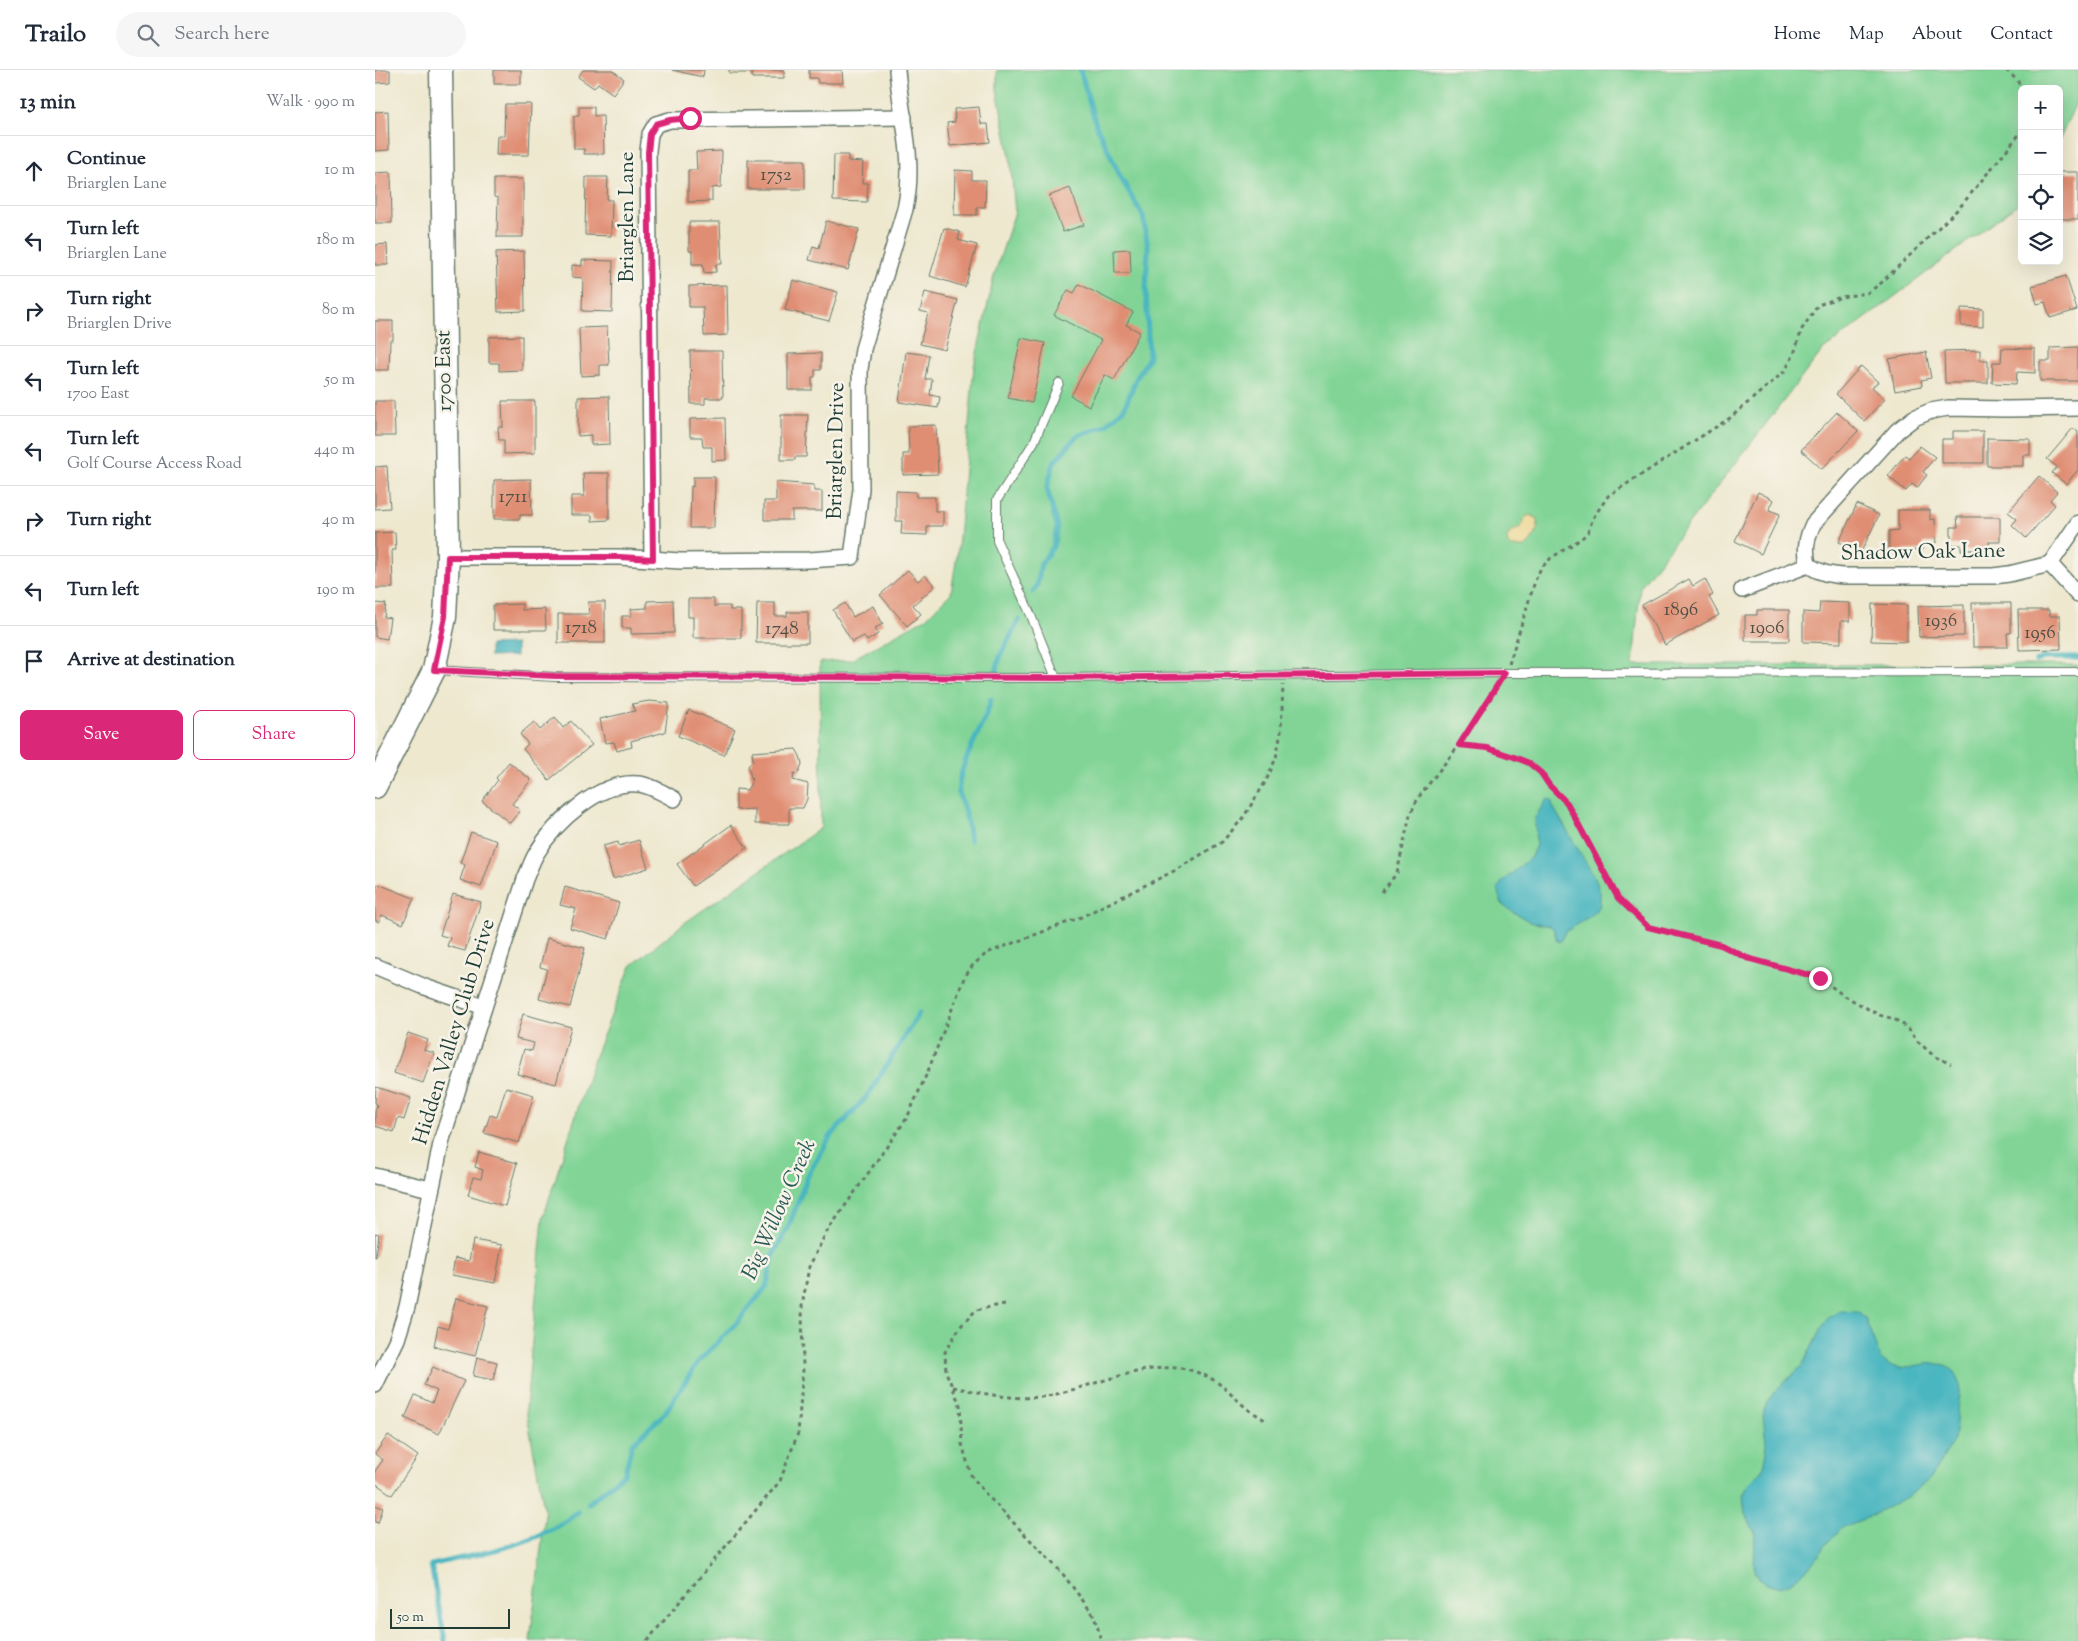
<!DOCTYPE html>
<meta charset="utf-8">
<style>
:root{--surface:#fff;--page:#f6f6f7;--text:#1f2937;--muted:#747a83;--line:#e0e1e3;--accent:#db2777}
body{margin:0;font-family:"Sorts Mill Goudy",serif;background:var(--page);color:var(--text)}
.controls{position:absolute;right:15px;top:15px;display:grid;overflow:hidden;border-radius:8px;box-shadow:0 5px 20px #0002}
.controls button{width:45px;height:45px;display:grid;place-items:center;padding:0;border:0;border-bottom:1px solid var(--line);background:var(--surface);color:var(--text);font:25px sans-serif}
.scale{position:absolute;left:15px;bottom:12px;width:120px;box-sizing:border-box;padding-left:5px;border:2px solid #1f3d34;border-top:0;font-size:14px;line-height:18px;white-space:nowrap;color:#1f3d34;-webkit-text-stroke:4px #f7f3e8;paint-order:stroke}
.stop{position:absolute;width:15px;height:15px;margin:-11px;border:4px solid #db2777;border-radius:50%;background:#fff}
.stop.end{background:#db2777;border-color:#fff;box-shadow:0 1px 5px #0008}
.list{margin:0;padding:0;list-style:none}
h2{display:flex;justify-content:space-between;align-items:center;height:65px;margin:0;padding:0 20px;font-size:21px}
h2 small{font-size:16px;font-weight:400;color:var(--muted)}
.list li{display:grid;grid-template-columns:32px 1fr auto;gap:15px;align-items:center;box-sizing:border-box;height:70px;padding:0 20px;border-top:1px solid var(--line)}
.list b{display:block;font-size:19px;white-space:nowrap}
.list p{margin:0;font-size:16px;white-space:nowrap;color:var(--muted)}
.list em{font-size:16px;font-style:normal;color:var(--muted)}
.actions{display:flex;gap:10px;padding:15px 20px}
.actions a{flex:1;padding:11px 0;border:1px solid var(--accent);border-radius:8px;text-align:center;font-size:18px;color:var(--accent)}
.actions .main{background:var(--accent);color:#fff}
.icon{flex:none;width:28px;height:28px;fill:none;stroke:currentColor;stroke-width:2;stroke-linecap:round;stroke-linejoin:round}
.map{position:relative;flex:none;width:1703px;height:1571px;overflow:hidden}
header{display:flex;align-items:center;gap:30px;box-sizing:border-box;height:70px;padding:0 25px;background:var(--surface);border-bottom:1px solid var(--line)}
header strong{font-size:24px}
nav{display:flex;gap:28px;margin-inline-start:auto;font-size:18px}
.search{width:350px;height:45px;background:var(--page);display:flex;align-items:center;gap:12px;box-sizing:border-box;padding:0 18px;border-radius:28px;color:var(--muted);font-size:19px}
main{display:flex}
aside{flex:1;background:var(--surface)}
.map>svg:first-child{display:block}
.green{fill:#81d496;stroke:#508865}
.sand{fill:#eeda9e;stroke:#868c69}
.water{fill:#48b6c0;stroke:#347a7a}
.lines{fill:none;stroke-linecap:round;stroke-linejoin:round}
.stream{stroke:#48b6c0;stroke-width:5}
.building{fill:#e08e73}
.lane-casing{stroke:#67796a;stroke-width:10}
.street-casing{stroke:#67796a;stroke-width:18}
.secondary-casing{stroke:#67796a;stroke-width:25}
.path{stroke:#67796a;stroke-width:3;stroke-dasharray:4 4;stroke-linecap:butt}
.lane{stroke:#fff;stroke-width:8}
.street{stroke:#fff;stroke-width:15}
.secondary{stroke:#fff;stroke-width:22}
.route{stroke:#db2777;stroke-width:6}
.labels{text-anchor:middle;dominant-baseline:central;stroke-width:5;stroke-linejoin:round;paint-order:stroke}
.number-label{font-size:19px;fill:#4f5144}
.street-label{font-size:21px;fill:#1f3d34;stroke:#f7f3e8}
.water-label{font-size:22px;font-style:italic;fill:#295b57;stroke:#f7f3e8}
</style>
<header>
<strong>Trailo</strong>
<div class="search"><svg class="icon" aria-label="search" viewBox="0 0 24 24"><circle cx="10" cy="10" r="6"/><path d="M15 15l6 6"/></svg>Search here</div>
<nav><a>Home</a><a>Map</a><a>About</a><a>Contact</a></nav>
</header>
<main>
<aside>
<h2>13 min<small>Walk · 990 m</small></h2>
<ul class="list">
<li><svg class="icon" aria-label="ahead" viewBox="0 0 24 24"><path d="M12 20V5M6 11l6-6 6 6"/></svg><div><b>Continue</b><p>Briarglen Lane</p></div><em>10 m</em></li>
<li><svg class="icon" aria-label="left" viewBox="0 0 24 24"><path d="M17 20v-9H6M10 6l-5 5 5 5"/></svg><div><b>Turn left</b><p>Briarglen Lane</p></div><em>180 m</em></li>
<li><svg class="icon" aria-label="right" viewBox="0 0 24 24"><path d="M7 20v-9h11M14 6l5 5-5 5"/></svg><div><b>Turn right</b><p>Briarglen Drive</p></div><em>80 m</em></li>
<li><svg class="icon" aria-label="left" viewBox="0 0 24 24"><path d="M17 20v-9H6M10 6l-5 5 5 5"/></svg><div><b>Turn left</b><p>1700 East</p></div><em>50 m</em></li>
<li><svg class="icon" aria-label="left" viewBox="0 0 24 24"><path d="M17 20v-9H6M10 6l-5 5 5 5"/></svg><div><b>Turn left</b><p>Golf Course Access Road</p></div><em>440 m</em></li>
<li><svg class="icon" aria-label="right" viewBox="0 0 24 24"><path d="M7 20v-9h11M14 6l5 5-5 5"/></svg><div><b>Turn right</b></div><em>40 m</em></li>
<li><svg class="icon" aria-label="left" viewBox="0 0 24 24"><path d="M17 20v-9H6M10 6l-5 5 5 5"/></svg><div><b>Turn left</b></div><em>190 m</em></li>
<li><svg class="icon" aria-label="arrive" viewBox="0 0 24 24"><path d="M6 21V4h12l-3 4 3 4H6"/></svg><div><b>Arrive at destination</b></div></li>
</ul>
<div class="actions"><a class="main">Save</a><a>Share</a></div>
</aside>
<div class="map">
<svg width="1703" height="1571" viewBox="0 0 1703 1571">
<rect width="100%" height="100%" fill="#f7f3e8"/>
<filter id="ink" filterUnits="userSpaceOnUse"><feTurbulence type="fractalNoise" baseFrequency=".02" numOctaves="2"/><feDisplacementMap in="SourceGraphic" scale="10" xChannelSelector="R" yChannelSelector="G"/><feConvolveMatrix kernelMatrix="1 2 1 2 8 2 1 2 1" color-interpolation-filters="sRGB"/></filter>
<filter id="wash" filterUnits="userSpaceOnUse"><feTurbulence type="fractalNoise" baseFrequency=".0096" numOctaves="4" result="noise"/><feDisplacementMap in="SourceGraphic" scale="20" xChannelSelector="R" yChannelSelector="G"/><feGaussianBlur stdDeviation="1.12" result="paint"/><feColorMatrix in="noise" values="0 0 0 0 0 0 0 0 0 0 0 0 0 0 0 0 0 1.4 0 .05"/><feComposite in="paint" operator="in"/></filter>
<g filter="url(#wash)">
<rect width="100%" height="100%" fill="#eee8cf"/>
<polygon class="green" points="622,0 1703,0 1703,28 1684,71 1684,19 1647,19 1647,131 1447,281 1265,517 1258,595 1703,595 1703,1571 155,1571 170,1444 151,1339 168,1148 218,991 256,896 308,854 446,758 445,592 476,590 551,548 576,523 583,479 599,297 619,206 640,142 635,87 622,19"/>
<path class="sand" d="M1156 445 1163 449C1164 458 1158 472 1150 477H1136L1133 474 1132 467 1136 462 1145 458 1150 447Z"/>
<g class="water">
<polygon points="141,574 141,586 115,587 115,575"/>
<polygon points="1172,729 1177,731 1177,735 1220,808 1225,822 1225,835 1217,845 1190,862 1185,872 1182,871 1179,860 1175,856 1155,852 1130,837 1125,830 1123,818 1128,811 1156,787 1161,775 1160,748"/>
<polygon points="1465,1241 1484,1242 1490,1248 1505,1288 1515,1296 1526,1298 1558,1293 1571,1295 1579,1302 1585,1315 1579,1370 1555,1409 1532,1427 1494,1447 1468,1457 1452,1473 1433,1499 1416,1512 1405,1516 1394,1515 1383,1509 1379,1501 1380,1462 1370,1444 1368,1425 1375,1413 1384,1404 1389,1396 1392,1382 1388,1345 1392,1332 1401,1320 1427,1296 1449,1253 1454,1247"/>
</g>
<g class="lines">
<g class="stream">
<polyline points="658,522 662,515 666,494 678,477 682,457 672,418 679,392 702,366 729,356 749,339 761,309 774,287 771,219 773,178 768,146 746,108 721,55 705,0"/>
<polyline points="1661,591 1669,588 1703,588"/>
<polyline points="621,603 625,586 644,550"/>
<path d="M595 770C593 761 593 752 590 743 589 737 585 731 584 724 581 696 610 657 616 629"/>
<polyline points="213,1434 250,1403 257,1374 290,1343 323,1292 360,1255 391,1217 399,1183 413,1158 434,1103 455,1067 493,1025 544,943"/>
<path d="M70 1571 56 1495C105 1483 164 1475 203 1442"/>
</g>
</g>
<g id="blocks">
<g class="building">
<polygon points="0,0 15,0 15,12 0,13"/>
<rect x="119" y="0" width="27" height="14"/>
<polygon points="208,0 237,0 249,9 238,24 223,13 219,18 203,7"/>
<polygon points="297,0 329,0 328,7"/>
<polygon points="354,0 409,0 409,8 377,8 377,3 354,3"/>
<polygon points="434,0 467,0 468,13 443,13 442,8 434,8"/>
<polygon points="130,34 156,34 154,85 121,85 122,66 129,66"/>
<polygon points="204,37 219,37 219,46 228,46 229,84 209,84 209,79 199,79 199,46 204,46"/>
<polygon points="604,37 606,54 613,54 615,72 575,76 572,53 580,52 579,39"/>
<polygon points="13,41 14,80 0,81 0,42"/>
<polygon points="347,81 346,117 337,118 337,131 313,132 313,100 322,100 321,82"/>
<polygon points="459,85 473,85 473,91 488,92 487,113 493,113 492,132 458,131"/>
<rect x="373" y="90" width="57" height="29"/>
<polygon points="580,100 597,101 597,110 611,110 610,137 602,137 602,145 579,145"/>
<polygon points="16,102 17,153 0,153 0,103"/>
<rect x="1684" y="102" width="19" height="47"/>
<polygon points="211,107 233,107 232,130 237,130 236,166 210,165"/>
<polygon points="119,109 148,109 148,167 122,167 123,128 119,127"/>
<polygon points="695,118 709,155 688,162 674,126"/>
<polygon points="451,151 484,159 473,200 434,190 438,176 444,178"/>
<polygon points="314,152 345,152 347,194 341,194 341,202 329,203 328,194 317,194 317,181 314,181"/>
<polygon points="569,158 585,162 583,170 602,175 590,217 555,206"/>
<polygon points="12,174 13,195 0,195 0,175"/>
<polygon points="755,179 756,203 740,203 739,180"/>
<polygon points="149,181 150,241 123,242 121,182"/>
<polygon points="207,190 238,191 237,242 207,241 208,208 197,207 197,195 207,196"/>
<polygon points="1691,206 1702,240 1675,248 1670,232 1662,234 1657,216"/>
<polygon points="418,210 463,222 454,251 410,240"/>
<polygon points="704,214 758,242 751,255 765,262 739,310 730,305 714,336 696,326 726,270 679,245 693,220 699,223"/>
<polygon points="352,215 353,265 329,266 328,237 314,237 314,216"/>
<polygon points="550,222 583,230 570,280 545,274 553,243 545,241"/>
<polygon points="1586,238 1608,239 1608,257 1586,256"/>
<polygon points="0,251 18,251 18,270 15,270 14,300 0,300"/>
<polygon points="232,257 234,295 225,295 225,305 206,306 204,258"/>
<polygon points="147,266 147,300 124,301 124,293 114,293 114,267"/>
<polygon points="646,268 670,273 657,333 633,328"/>
<polygon points="1703,277 1703,311 1665,311 1665,291 1675,291 1675,278"/>
<polygon points="1627,278 1660,279 1660,303 1642,302 1641,314 1617,313 1618,292 1626,292"/>
<polygon points="1605,280 1605,290 1613,290 1613,313 1570,313 1569,281"/>
<polygon points="315,281 347,281 348,328 330,328 330,334 316,334"/>
<polygon points="531,282 554,285 550,309 557,309 555,325 565,327 563,338 524,332"/>
<polygon points="1551,282 1556,308 1546,310 1547,316 1520,321 1514,289"/>
<polygon points="446,283 446,300 440,300 440,307 437,307 437,320 413,320 413,284"/>
<polygon points="1486,296 1503,312 1497,317 1510,329 1489,351 1461,324"/>
<polygon points="234,326 235,374 216,375 216,365 203,366 203,327"/>
<polygon points="0,331 19,331 20,366 0,366"/>
<polygon points="127,331 160,331 160,383 129,384 129,370 124,370 123,357 128,357"/>
<polygon points="1462,342 1483,361 1447,399 1426,380"/>
<polygon points="406,345 433,345 431,387 420,387 420,390 406,390"/>
<polygon points="350,348 351,390 337,391 337,377 328,377 327,367 315,367 315,349"/>
<polygon points="561,355 563,404 528,405 528,384 534,384 533,356"/>
<polygon points="1698,358 1703,362 1703,400 1691,414 1677,403 1682,397 1672,389"/>
<polygon points="1578,361 1608,361 1608,393 1567,393 1567,369 1578,369"/>
<polygon points="1612,368 1655,369 1655,385 1648,385 1648,396 1612,396"/>
<polygon points="1545,376 1560,387 1548,402 1552,405 1542,418 1537,414 1531,421 1513,406 1530,385 1534,388"/>
<polygon points="12,396 15,438 0,439 0,397"/>
<polygon points="208,403 234,403 234,450 217,451 217,445 196,445 196,426 209,426"/>
<polygon points="1664,406 1682,422 1675,430 1680,435 1651,468 1637,455 1642,449 1633,442"/>
<polygon points="318,407 340,407 339,458 315,458 316,416 318,417"/>
<polygon points="156,409 157,445 145,445 145,449 119,449 119,410"/>
<polygon points="401,412 439,415 439,421 447,421 447,441 417,441 417,450 389,450 389,431 401,431"/>
<polygon points="521,421 541,422 541,427 560,427 560,441 568,441 568,456 552,456 552,465 526,464 527,451 521,451"/>
<polygon points="1383,422 1399,430 1394,440 1405,444 1386,484 1360,471"/>
<polygon points="1482,434 1504,445 1486,482 1464,472"/>
<polygon points="1523,440 1555,440 1555,450 1560,449 1561,473 1548,473 1548,480 1514,481 1514,461 1523,460"/>
<polygon points="1582,447 1625,447 1625,472 1614,472 1614,480 1586,480 1586,475 1576,475 1576,457 1583,457"/>
<polygon points="20,462 21,480 17,480 18,518 0,518 0,463"/>
<polygon points="533,500 543,511 550,505 560,516 538,535 546,544 532,556 505,525"/>
<polygon points="1314,509 1318,516 1330,509 1338,525 1334,527 1344,545 1290,575 1267,535"/>
<polygon points="313,529 339,529 339,536 355,536 355,540 366,540 366,568 318,568 318,547 313,547"/>
<polygon points="298,530 299,563 256,564 256,558 247,558 247,546 256,546 256,539 272,538 272,531"/>
<polygon points="213,532 230,532 230,573 183,573 183,544 214,544"/>
<polygon points="1445,532 1475,533 1475,551 1466,551 1466,573 1428,572 1428,542 1444,543"/>
<polygon points="0,533 11,534 9,547 15,548 12,569 0,567"/>
<polygon points="382,533 400,533 400,546 412,546 412,542 433,542 433,573 381,573"/>
<polygon points="470,533 478,547 498,536 508,554 500,558 503,564 492,571 489,566 477,572 458,540"/>
<polygon points="1597,533 1636,533 1636,563 1632,563 1633,577 1598,577"/>
<polygon points="147,534 147,540 170,539 171,560 118,560 118,535"/>
<polygon points="1497,534 1532,535 1532,572 1496,571"/>
<polygon points="1589,535 1589,566 1544,567 1543,536"/>
<polygon points="1382,540 1414,540 1414,571 1370,571 1370,545 1382,545"/>
<polygon points="1643,540 1674,540 1674,546 1685,546 1686,579 1644,580"/>
<polygon points="274,631 294,633 290,662 256,671 257,677 242,681 239,672 230,673 225,649 260,641 257,634"/>
<polygon points="314,640 360,659 349,685 303,666"/>
<polygon points="180,647 188,658 196,651 217,675 174,710 148,679 153,674 145,664 159,652 165,660"/>
<polygon points="421,679 425,686 427,694 423,704 419,703 418,710 433,714 432,729 428,738 414,738 414,754 380,754 380,739 361,740 361,719 372,720 377,711 373,696 378,690 377,682"/>
<polygon points="134,692 156,710 137,734 145,740 135,753 107,731 123,710 121,708"/>
<polygon points="356,755 372,778 318,816 302,794"/>
<polygon points="96,762 122,771 106,817 85,810 90,795 85,793"/>
<polygon points="264,770 273,798 238,809 228,776 243,772 244,776"/>
<polygon points="3,814 39,828 28,854 7,845 4,852 0,850 0,821"/>
<polygon points="190,817 244,833 233,869 195,858 201,839 185,835"/>
<polygon points="78,824 106,832 90,881 72,876 75,868 65,865"/>
<polygon points="172,868 210,878 195,937 164,929 172,899 165,897"/>
<polygon points="148,944 196,957 181,1014 142,1004 149,979 157,981 159,973 141,969"/>
<polygon points="33,963 53,970 49,980 59,983 48,1013 19,1003"/>
<polygon points="1,1017 36,1028 29,1050 23,1048 19,1062 0,1056 0,1042 2,1034 0,1033"/>
<polygon points="131,1017 159,1025 144,1073 109,1063 115,1045 122,1047"/>
<polygon points="104,1082 142,1093 130,1136 93,1125 98,1107 106,1109 108,1100 100,1097"/>
<polygon points="0,1163 4,1164 1,1187 0,1187"/>
<polygon points="98,1170 127,1175 120,1213 77,1205 80,1188 94,1191"/>
<polygon points="81,1228 113,1236 100,1286 59,1276 63,1256 73,1259"/>
<polygon points="102,1287 122,1292 118,1310 98,1306"/>
<polygon points="58,1297 89,1311 64,1364 30,1348 40,1325 57,1333 62,1321 49,1315"/>
<polygon points="13,1365 43,1386 17,1425 0,1413 0,1401 8,1390 0,1384"/>
<polygon points="0,1435 8,1438 3,1453 0,1452"/>
</g>
</g>
</g>
<g filter="url(#ink)">
<use href="#blocks" fill-opacity="0" stroke="#67796a" stroke-width="1"/>
<g class="lines">
<g class="lane-casing">
<g id="lane">
<polyline points="61,600 180,607 681,608 1130,603 1703,602"/>
<polyline points="681,608 655,543 622,471 622,430 659,372 684,313"/>
</g>
</g>
<g class="street-casing">
<g id="street">
<path d="M73 487H245L305 491 434 490 477 487 486 419 485 299 488 279 530 139C541 89 526 49 522 0"/>
<polyline points="277,489 273,81 275,64 281,54 295,50 529,47"/>
<polyline points="1675,494 1703,453"/>
<polyline points="1675,494 1703,525"/>
<path d="M1433 495C1430 479 1431 469 1438 454L1522 361 1539 348 1556 341 1573 338 1632 339 1703 338"/>
<path d="M1367 520 1433 495C1445 503 1455 505 1469 506H1618L1634 504 1675 494"/>
<polyline points="0,896 50,917 109,937"/>
<polyline points="0,1106 55,1119"/>
<path d="M0 1315 22 1269 32 1237 67 1069 150 809C154 800 157 791 161 784 179 753 225 710 263 714 275 715 288 723 299 729"/>
</g>
</g>
<g class="secondary-casing">
<polyline id="secondary" points="0,717 59,600 70,547 73,487 66,0"/>
</g>
<g class="path">
<polyline points="1631,0 1643,11 1647,24"/>
<polyline points="1134,594 1161,508 1166,498 1176,488 1206,469 1213,462 1218,448 1233,426 1355,348 1410,301 1419,284 1427,259 1443,235 1466,227 1492,223 1504,215 1585,137 1647,61"/>
<polyline points="1084,675 1113,678 1139,687 1154,693 1166,703 1174,715 1192,733 1243,828 1273,857 1347,875 1372,888 1445,908 1468,925 1504,945 1519,949 1532,957 1541,970 1559,986 1576,994"/>
<polyline points="1007,822 1022,803 1035,745 1043,728 1084,675 1123,615"/>
<polyline points="630,1234 601,1240 585,1257 570,1282 571,1302 585,1335 587,1374 596,1405 609,1422 687,1503 718,1544 727,1571"/>
<path d="M578 1317C611 1324 644 1332 677 1325 716 1317 780 1288 818 1301 844 1309 849 1319 868 1335 874 1341 883 1345 890 1350"/>
<polyline points="272,1571 405,1411 423,1363 428,1299 427,1236 434,1197 451,1163 532,1048 553,1001 589,908 598,895 612,883 704,848 799,801 847,772 868,748 891,711 901,688 906,662 908,615"/>
</g>
<use href="#lane" class="lane"/>
<use href="#street" class="street"/>
<use href="#secondary" class="secondary"/>
</g>
</g>
<g class="lines" filter="url(#ink)">
<polyline class="route" points="315,48 295,50 281,54 275,64 273,82 278,489 245,487 73,487 70,547 59,600 180,606 681,608 1130,603 1084,675 1112,678 1139,687 1154,693 1166,703 1174,715 1192,733 1243,828 1273,857 1346,875 1372,888 1445,908"/>
</g>
<g class="labels">
<g class="number-label">
<text x="401" y="105">1752</text>
<text x="138" y="427">1711</text>
<text x="1306" y="540">1896</text>
<text x="1566" y="551">1936</text>
<text x="206" y="558">1718</text>
<text x="1392" y="558">1906</text>
<text x="407" y="559">1748</text>
<text x="1665" y="563">1956</text>
</g>
<g class="street-label">
<text transform="translate(253 147) rotate(-90)">Briarglen Lane</text>
<text transform="translate(70 301) rotate(-91)">1700 East</text>
<text transform="translate(462 381) rotate(-89)">Briarglen Drive</text>
<text transform="translate(1548 483) rotate(-1)">Shadow Oak Lane</text>
<text transform="translate(80 962) rotate(-73)">Hidden Valley Club Drive</text>
</g>
<g class="water-label">
<text transform="translate(405 1140) rotate(-66)">Big Willow Creek</text>
</g>
</g>
</svg>
<div class="controls">
<button>+</button>
<button>−</button>
<button><svg class="icon" aria-label="locate" viewBox="0 0 24 24"><circle cx="12" cy="12" r="6"/><path d="M12 2v4M12 18v4M2 12h4M18 12h4"/></svg></button>
<button><svg class="icon" aria-label="layers" viewBox="0 0 24 24"><path d="M12 4l9 5-9 5-9-5zM3 14l9 5 9-5"/></svg></button>
</div>
<div class="scale">50 m</div>
<div class="stop" style="left:315px;top:48px"></div>
<div class="stop end" style="left:1445px;top:908px"></div>
</div>
</main>
